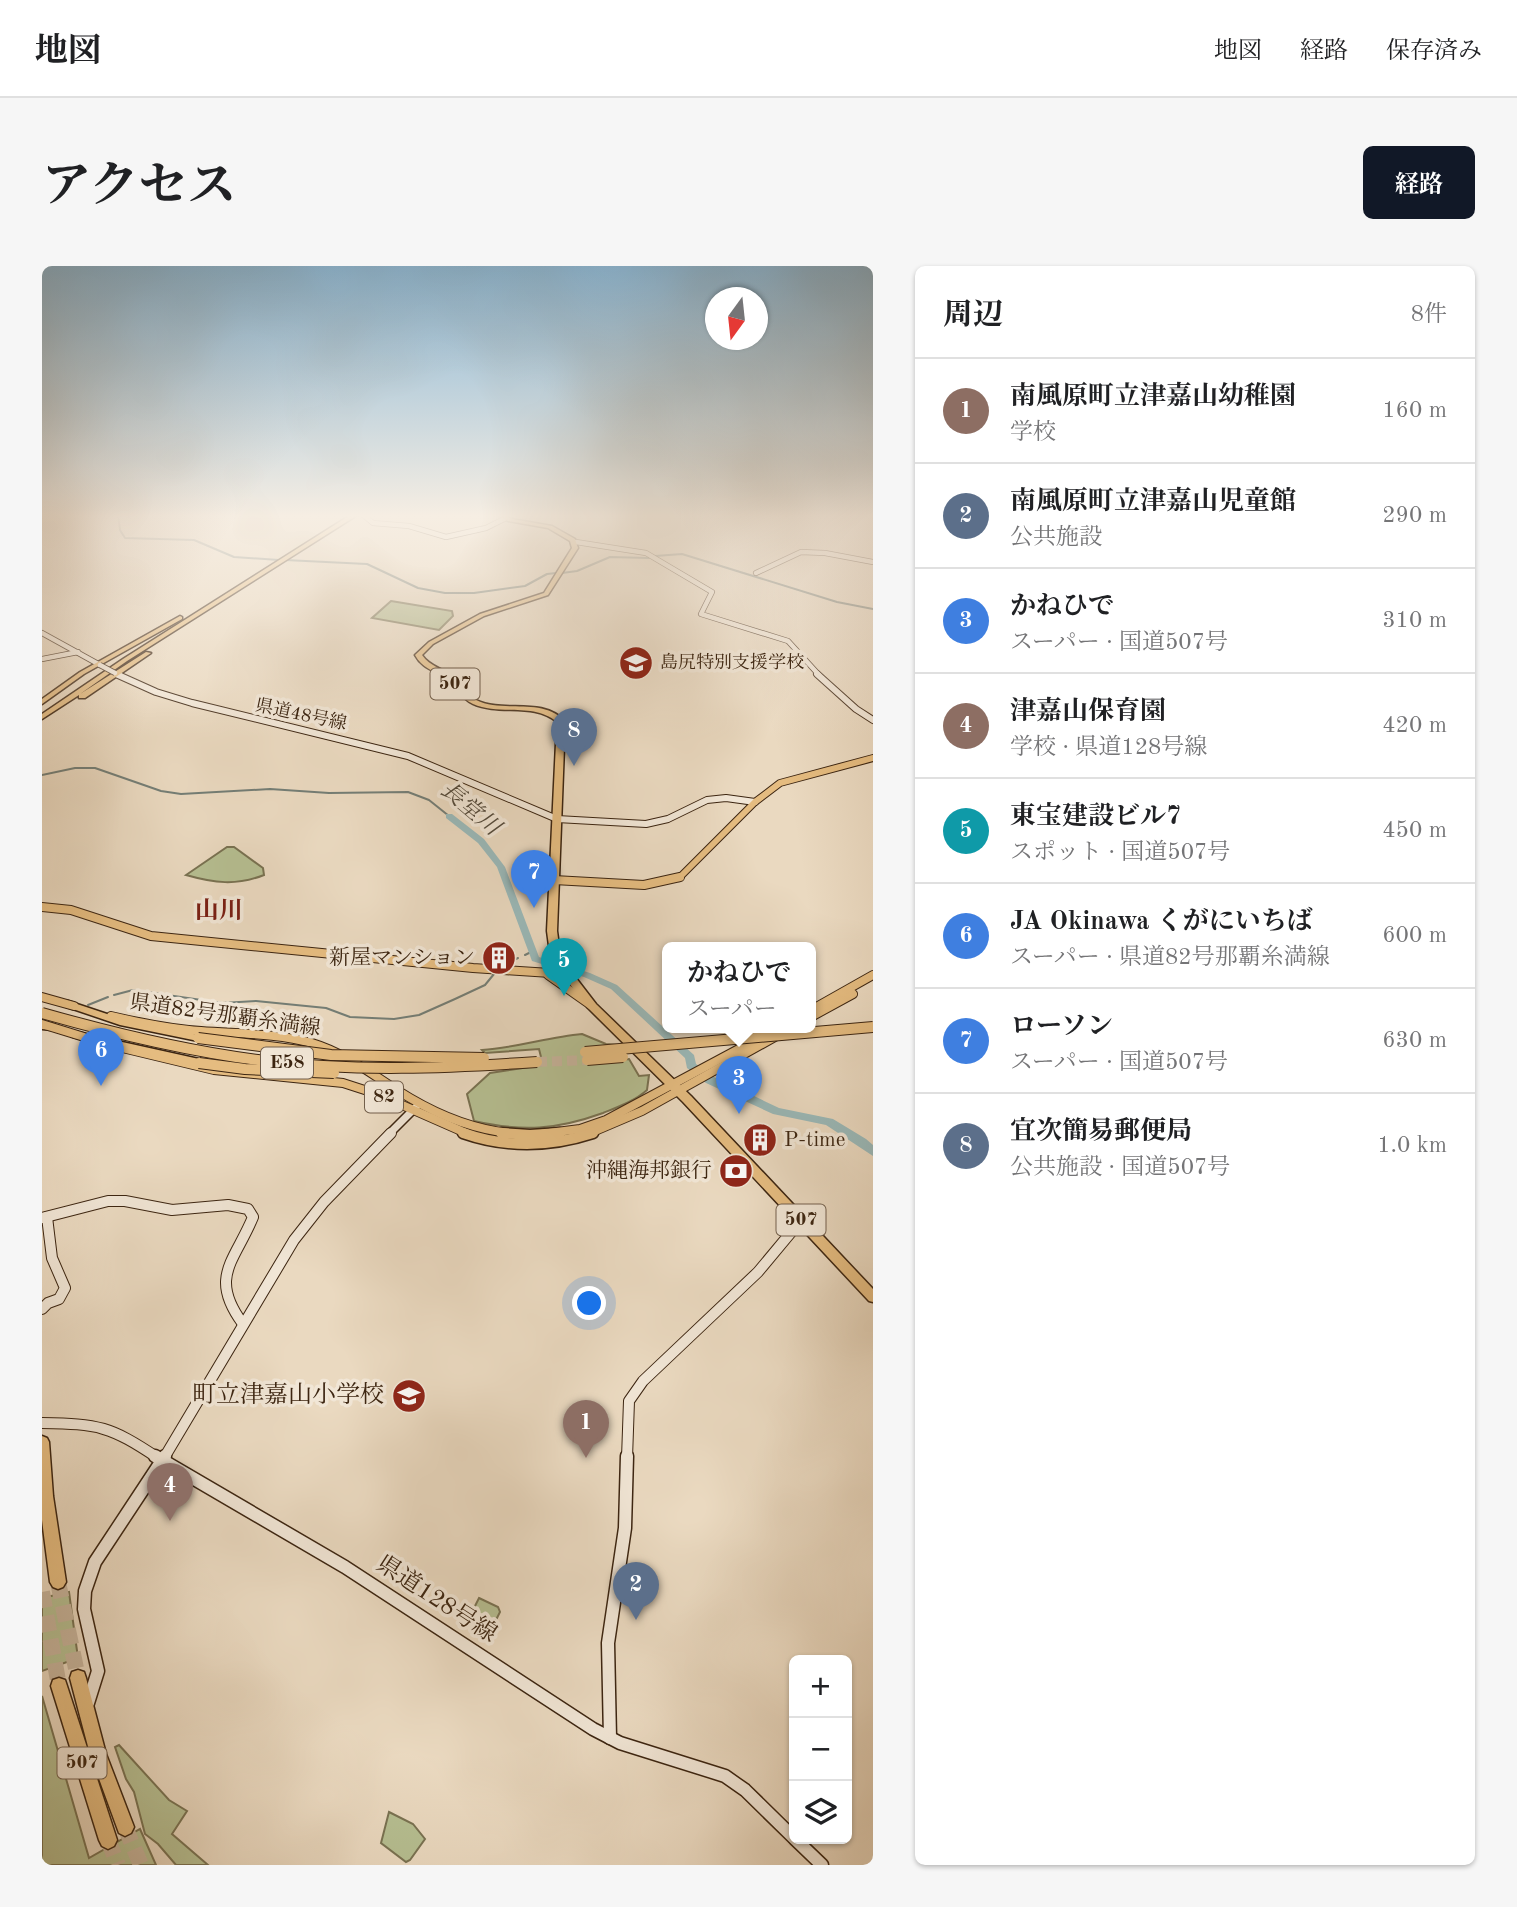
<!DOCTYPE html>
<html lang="ja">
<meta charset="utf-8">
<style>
:root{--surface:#fff;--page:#f6f6f6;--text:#202124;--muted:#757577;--line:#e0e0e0;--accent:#111827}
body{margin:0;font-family:"Old Standard TT","Noto Serif JP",serif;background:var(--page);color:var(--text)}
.controls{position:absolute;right:21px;bottom:21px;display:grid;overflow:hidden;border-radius:10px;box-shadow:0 2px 5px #0004}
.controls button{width:63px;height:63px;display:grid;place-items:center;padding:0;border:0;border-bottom:2px solid var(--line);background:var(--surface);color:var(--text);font:35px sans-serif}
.compass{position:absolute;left:663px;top:21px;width:63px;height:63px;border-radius:50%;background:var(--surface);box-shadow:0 2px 5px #0004;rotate:195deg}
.you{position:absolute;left:548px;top:1038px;width:24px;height:24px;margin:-18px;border:5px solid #fff;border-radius:50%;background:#1a73e8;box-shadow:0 0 0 10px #1a73e833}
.badge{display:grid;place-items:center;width:46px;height:46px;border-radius:50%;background:var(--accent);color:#fff;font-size:23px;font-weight:700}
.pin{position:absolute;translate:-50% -58px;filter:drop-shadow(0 2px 4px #0008)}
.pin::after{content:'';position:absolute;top:37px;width:24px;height:21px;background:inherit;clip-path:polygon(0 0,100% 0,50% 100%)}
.popup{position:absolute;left:620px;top:676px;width:154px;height:91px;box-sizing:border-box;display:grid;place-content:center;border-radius:10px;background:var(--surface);filter:drop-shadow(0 2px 5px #0005);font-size:23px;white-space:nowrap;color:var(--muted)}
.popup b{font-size:26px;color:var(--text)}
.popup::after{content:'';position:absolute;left:50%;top:100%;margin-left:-14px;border:14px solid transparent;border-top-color:var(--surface)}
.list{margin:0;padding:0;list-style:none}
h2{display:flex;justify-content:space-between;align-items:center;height:91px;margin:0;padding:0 28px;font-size:30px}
h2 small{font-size:23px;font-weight:400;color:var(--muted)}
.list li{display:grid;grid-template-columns:46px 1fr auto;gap:21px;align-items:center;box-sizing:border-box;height:105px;padding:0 28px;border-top:2px solid var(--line)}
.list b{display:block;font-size:26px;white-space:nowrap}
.list p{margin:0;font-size:23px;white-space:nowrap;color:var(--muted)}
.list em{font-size:23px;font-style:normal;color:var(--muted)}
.icon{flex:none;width:38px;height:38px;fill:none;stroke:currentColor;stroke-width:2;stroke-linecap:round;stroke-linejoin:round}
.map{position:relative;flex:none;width:831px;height:1599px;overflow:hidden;border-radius:10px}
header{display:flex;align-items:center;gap:42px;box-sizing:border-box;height:98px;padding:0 35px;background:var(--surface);border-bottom:2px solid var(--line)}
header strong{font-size:33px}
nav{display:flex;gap:38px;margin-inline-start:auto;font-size:24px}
.intro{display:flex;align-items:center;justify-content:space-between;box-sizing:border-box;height:168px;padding:0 42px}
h1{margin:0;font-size:49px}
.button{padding:18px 32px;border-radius:10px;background:var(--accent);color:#fff;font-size:24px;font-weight:700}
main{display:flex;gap:42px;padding:0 42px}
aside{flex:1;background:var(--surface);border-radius:10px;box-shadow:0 2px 5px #0004}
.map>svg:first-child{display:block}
.green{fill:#b6bf92;stroke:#797252;stroke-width:2}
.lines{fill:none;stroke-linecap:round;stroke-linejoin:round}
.stream{stroke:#747e76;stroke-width:2}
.river{fill:#9ab9b9;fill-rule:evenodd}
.highway-tunnel-far1{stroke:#c7b59d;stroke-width:10;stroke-dasharray:10 5;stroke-linecap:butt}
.highway-tunnel{stroke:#c7b59d;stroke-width:16;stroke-dasharray:16 8;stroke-linecap:butt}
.secondary-far4-casing{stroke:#3c2511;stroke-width:6}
.secondary-far3-casing{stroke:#3c2511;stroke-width:8}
.secondary-far2-casing{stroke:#3c2511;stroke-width:10}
.secondary-far1-casing{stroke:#3c2511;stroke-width:12}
.secondary-casing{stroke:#3c2511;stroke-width:15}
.primary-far2-casing{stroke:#3c2511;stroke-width:8}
.primary-far1-casing{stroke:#3c2511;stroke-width:10}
.primary-casing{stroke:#3c2511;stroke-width:13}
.highway-casing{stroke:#3c2511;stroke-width:3}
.secondary-far4{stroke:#f1e6d6;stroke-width:4.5}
.secondary-far3{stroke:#f1e6d6;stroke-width:6}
.secondary-far2{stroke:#f1e6d6;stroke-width:7}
.secondary-far1{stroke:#f1e6d6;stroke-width:10}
.secondary{stroke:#f1e6d6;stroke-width:12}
.primary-far2{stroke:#e5bc80;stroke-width:6}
.primary-far1{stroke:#e5bc80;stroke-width:8}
.primary{stroke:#e5bc80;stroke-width:10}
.highway{fill:#e5bc80;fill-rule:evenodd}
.secondary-bridge-casing{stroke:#3c2511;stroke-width:6;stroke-linecap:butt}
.highway-bridge-casing{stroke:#3c2511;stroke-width:12;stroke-linecap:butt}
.secondary-bridge{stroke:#f1e6d6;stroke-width:4.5}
.highway-bridge{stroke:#e5bc80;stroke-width:10}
.labels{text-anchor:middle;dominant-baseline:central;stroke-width:7;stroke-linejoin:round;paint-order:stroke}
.far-poi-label{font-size:18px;fill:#3c2511;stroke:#f1e6d6;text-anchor:start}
.far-street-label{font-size:18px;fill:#3c2511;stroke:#f1e6d6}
.shield{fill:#f1e6d6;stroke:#725f4c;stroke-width:2}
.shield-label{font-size:19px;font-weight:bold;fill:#3c2511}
.poi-label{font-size:21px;fill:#3c2511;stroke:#f1e6d6;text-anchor:end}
.street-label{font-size:21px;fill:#3c2511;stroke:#f1e6d6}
.water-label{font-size:23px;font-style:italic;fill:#544a3b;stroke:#f1e6d6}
.quarter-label{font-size:24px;font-weight:bold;fill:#7a1f14;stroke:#f1e6d6}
.near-poi-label{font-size:24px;fill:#3c2511;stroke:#f1e6d6;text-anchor:end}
.near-street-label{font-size:24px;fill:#3c2511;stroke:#f1e6d6}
</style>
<header>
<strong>地図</strong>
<nav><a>地図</a><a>経路</a><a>保存済み</a></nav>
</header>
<div class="intro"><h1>アクセス</h1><a class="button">経路</a></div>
<main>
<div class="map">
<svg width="831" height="1599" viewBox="0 0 831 1599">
<rect width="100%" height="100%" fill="#ead9c0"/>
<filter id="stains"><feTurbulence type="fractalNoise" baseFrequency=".00286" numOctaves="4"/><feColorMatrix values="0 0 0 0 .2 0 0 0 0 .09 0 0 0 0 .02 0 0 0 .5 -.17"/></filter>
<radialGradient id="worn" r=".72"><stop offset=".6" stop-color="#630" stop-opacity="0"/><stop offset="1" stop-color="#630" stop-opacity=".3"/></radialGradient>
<g class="green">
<polygon points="349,335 410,345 411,350 397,364 330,352"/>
<path d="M185 581H192L221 602 222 609C194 620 172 617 144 609Z"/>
<path d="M540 768 564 778 575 779 543 796 587 793 597 810 607 809 605 824C593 835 576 841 561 847 514 864 481 866 432 855L425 828 448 807 501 799 497 783 443 787 440 784C474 782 506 771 540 768Z"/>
<polygon points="27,1326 36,1392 0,1405 0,1332"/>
<polygon points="437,1332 456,1341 458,1346 449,1364 428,1350"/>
<polygon points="0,1430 47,1592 98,1563 114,1599 0,1599"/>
<polygon points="77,1479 127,1534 145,1545 130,1568 166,1599 134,1599 116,1578 103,1568 92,1526 84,1513 73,1481"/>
<polygon points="347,1546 371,1558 383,1573 368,1594 364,1596 339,1577"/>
</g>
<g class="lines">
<g class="stream">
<polyline points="76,248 78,264 83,272 152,274 192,291 237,294"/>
<polyline points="613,290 640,288 795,336 831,343"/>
<polyline points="243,294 325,298 376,322 403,327 432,327 483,320 505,308 514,307"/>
<polyline points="520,307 535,305 568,291 607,292"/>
<polyline points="0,509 33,502 53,502 119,525 139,528 228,523 287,527 366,526 387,534 407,550"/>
<polyline points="483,689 489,686"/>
<polyline points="462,699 476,692"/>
<polyline points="72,729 91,724 180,737 214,735 284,742 308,751 352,753 377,749 413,733 443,719 452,708"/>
<polyline points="46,739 66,731"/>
</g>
<polygon class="river" points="404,548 410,548 442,573 463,601 497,691 548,707 575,719 652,789 654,798 672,811 737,842 791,853 824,873 831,879 831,890 784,859 731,848 664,817 645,802 643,792 569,723 542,711 490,695 455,601 436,577 404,552"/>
<polyline class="highway-tunnel-far1" points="495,796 545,794"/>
<g class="highway-tunnel">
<polyline points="16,1316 36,1412"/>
<polyline points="0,1326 17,1420"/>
<polyline points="83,1561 99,1599"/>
<polyline points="66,1574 76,1599"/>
</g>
<g class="secondary-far4-casing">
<g id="secondary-far4">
<polyline points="320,248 331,257 367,260 404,271 444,262 464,252"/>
<polyline points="534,276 604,287 670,326 659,348 746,375 777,409"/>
<polyline points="714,307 759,286 783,287 831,296"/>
<polyline points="0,367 58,399"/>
<polyline points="0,393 36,386"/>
<polyline points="73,407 78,409"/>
</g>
</g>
<g class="secondary-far3-casing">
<g id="secondary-far3">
<polyline points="74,408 114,426 150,437 366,490 515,553 604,558 626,553 665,534 684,532 713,536"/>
<polyline points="775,408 814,443 831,454"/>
</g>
</g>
<g class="secondary-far2-casing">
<polyline id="secondary-far2" points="347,868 375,840"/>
</g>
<g class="secondary-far1-casing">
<g id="secondary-far1">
<path d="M0 952 66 935H83L130 944 186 939 206 943 211 951C193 995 166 1011 201 1058"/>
<polyline points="0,1043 6,1037 17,1033 23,1022 10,992 5,951"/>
<path d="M0 1157C57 1158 68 1160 116 1192"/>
<polyline points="122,1192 252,974 282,936 349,867"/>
<polyline points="585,1192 587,1135 601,1115 716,1006 751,964 762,958"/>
</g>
</g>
<g class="secondary-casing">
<g id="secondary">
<polyline points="113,1190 303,1301 551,1463 578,1477 683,1510 703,1524 752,1572"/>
<polyline points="46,1437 56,1405 42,1343 43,1325 53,1296 123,1190"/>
<polyline points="568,1472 566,1377 583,1262 585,1190"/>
<polyline points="753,1573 780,1599"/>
</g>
</g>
<g class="primary-far2-casing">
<polyline id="primary-far2" points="637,612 713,536 738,517 831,492"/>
</g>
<g class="primary-far1-casing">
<g id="primary-far1">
<polyline points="512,614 602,619 638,611"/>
<polyline points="0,641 29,644 109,670 431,702 524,708"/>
<polyline points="506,709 550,740"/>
<polyline points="0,731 32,740"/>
<polyline points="769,744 831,709"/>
<path d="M69 750C99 757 128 763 159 765 196 768 234 767 270 777 307 788 335 813 368 832 402 852 439 866 479 868"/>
<polyline points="769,751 811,728"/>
<polyline points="0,758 42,771"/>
<polyline points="72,780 172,804 301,817 335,828 426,868"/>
<polyline points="499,868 538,863 564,854 736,762"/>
<polyline points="546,868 600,845 749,762"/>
</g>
</g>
<g class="primary-casing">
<g id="primary">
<path d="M421 867C464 882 508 881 551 867"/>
<polyline points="459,867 488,869 518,867"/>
</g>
</g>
<g class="highway-casing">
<g id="highway">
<polygon points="310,248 317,248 85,395 38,428 104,386 109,387 43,432 37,432 37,429 0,453 0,448 81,393"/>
<path d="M453 248H460L470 253 510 260 533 273 536 282 506 329 442 350 391 378 380 389C388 401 401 402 411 411 419 418 424 429 434 434 463 448 498 430 523 455L515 665 517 680 524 699 554 738 649 830 831 1023V1036L827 1035 641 836 546 742 514 700 507 680 505 665 515 456C491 436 458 450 431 438 418 432 414 419 403 412 391 404 380 402 373 389L387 376 438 348 502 327 530 282 528 275 506 262 466 255Z"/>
<polygon points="138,350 140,351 140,353 42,408 0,438 0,433 38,406"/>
<polygon points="26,735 80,753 156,769 161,772 156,775 78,759 22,740 21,738 22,736"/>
<polygon points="0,757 11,758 16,761 11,764 0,763"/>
<polygon points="35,766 157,793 162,797 157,801 31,771 30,769"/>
<polygon points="0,1170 5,1172 7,1176 11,1230 24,1316 21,1321 16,1323 11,1321 8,1316 0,1254"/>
<polygon points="36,1404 42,1406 44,1412 64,1488 92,1561 89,1567 83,1570 77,1567 48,1488 28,1412 30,1406"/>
<polygon points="17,1412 23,1414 25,1420 75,1574 72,1580 66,1583 60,1580 57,1574 9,1420 11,1414"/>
</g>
</g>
<use href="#secondary-far4" class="secondary-far4"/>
<use href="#secondary-far3" class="secondary-far3"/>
<use href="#secondary-far2" class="secondary-far2"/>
<use href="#secondary-far1" class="secondary-far1"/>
<use href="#secondary" class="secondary"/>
<use href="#primary-far2" class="primary-far2"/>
<use href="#primary-far1" class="primary-far1"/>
<use href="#primary" class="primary"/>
<use href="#highway" class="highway"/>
<g class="secondary-bridge-casing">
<polyline id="secondary-bridge" points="58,399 73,407"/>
</g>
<g class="highway-bridge-casing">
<g id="highway-bridge">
<path d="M0 747C74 768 148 786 224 795 314 806 405 802 495 796"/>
<polyline points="156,772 289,789 442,792"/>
<polyline points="543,786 831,761"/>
<polyline points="545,794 581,791"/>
<polyline points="157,797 203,803 292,807"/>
</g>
</g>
<use href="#secondary-bridge" class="secondary-bridge"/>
<use href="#highway-bridge" class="highway-bridge"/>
</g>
<linearGradient id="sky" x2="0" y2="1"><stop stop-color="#89b6d5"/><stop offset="0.53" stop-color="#f6eee3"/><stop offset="1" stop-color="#f6eee3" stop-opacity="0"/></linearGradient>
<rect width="831" height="472" fill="url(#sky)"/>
<defs>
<g id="school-disc" transform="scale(1.75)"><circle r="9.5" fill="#8f2418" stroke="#f1e6d6"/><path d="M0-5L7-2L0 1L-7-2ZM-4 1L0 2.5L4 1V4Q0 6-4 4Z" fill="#fff"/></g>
<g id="building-disc" transform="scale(1.75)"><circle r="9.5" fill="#8f2418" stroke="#f1e6d6"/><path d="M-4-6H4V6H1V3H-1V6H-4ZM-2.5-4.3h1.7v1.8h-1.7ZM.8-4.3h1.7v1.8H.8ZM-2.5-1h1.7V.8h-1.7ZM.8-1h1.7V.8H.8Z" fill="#fff"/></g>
<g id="bank-disc" transform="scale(1.75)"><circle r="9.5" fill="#8f2418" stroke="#f1e6d6"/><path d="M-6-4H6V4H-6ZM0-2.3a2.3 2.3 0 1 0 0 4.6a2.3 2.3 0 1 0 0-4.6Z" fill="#fff"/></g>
</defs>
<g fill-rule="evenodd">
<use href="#school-disc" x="594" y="397"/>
<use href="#building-disc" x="457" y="692"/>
<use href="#building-disc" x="718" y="874"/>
<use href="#bank-disc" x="694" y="905"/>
<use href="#school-disc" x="367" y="1130"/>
</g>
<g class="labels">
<g class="far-poi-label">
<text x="618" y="397">島尻特別支援学校</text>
</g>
<g class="far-street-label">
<text transform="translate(259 449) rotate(12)">県道48号線</text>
</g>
<g class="shield">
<rect x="388.5" y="402.5" width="49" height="31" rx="5"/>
<rect x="219" y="781.5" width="52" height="31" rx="5"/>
<rect x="323" y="815.5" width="38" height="31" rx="5"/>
<rect x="734.5" y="938.5" width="49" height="31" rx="5"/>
<rect x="15.5" y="1481.5" width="49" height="31" rx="5"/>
</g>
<g class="shield-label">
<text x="413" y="418">507</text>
<text x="245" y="797">E58</text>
<text x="342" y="831">82</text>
<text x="759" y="954">507</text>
<text x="40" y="1497">507</text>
</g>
<g class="poi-label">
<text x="433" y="692">新屋マンション</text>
<text x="742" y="874" text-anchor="start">P-time</text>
<text x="670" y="905">沖縄海邦銀行</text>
</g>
<g class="street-label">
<text transform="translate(183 750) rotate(8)">県道82号那覇糸満線</text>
</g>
<g class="water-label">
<text transform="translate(428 543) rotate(40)">長堂川</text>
</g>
<g class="quarter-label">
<text x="177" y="646">山川</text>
</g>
<g class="near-poi-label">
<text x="342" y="1130">町立津嘉山小学校</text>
</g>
<g class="near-street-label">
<text transform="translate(394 1334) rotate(33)">県道128号線</text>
</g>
</g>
<rect width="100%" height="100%" filter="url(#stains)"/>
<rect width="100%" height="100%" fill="url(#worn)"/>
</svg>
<div class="controls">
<button>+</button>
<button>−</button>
<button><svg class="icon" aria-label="layers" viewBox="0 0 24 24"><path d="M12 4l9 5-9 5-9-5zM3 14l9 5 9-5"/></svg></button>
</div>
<svg class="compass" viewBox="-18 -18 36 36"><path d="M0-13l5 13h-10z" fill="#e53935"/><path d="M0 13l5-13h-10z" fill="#757577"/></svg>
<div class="you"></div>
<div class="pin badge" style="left:544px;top:1192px;background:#8d6e63">1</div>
<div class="pin badge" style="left:594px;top:1354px;background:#5c6f8a">2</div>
<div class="pin badge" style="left:697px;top:848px;background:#3f7fe0">3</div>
<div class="popup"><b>かねひで</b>スーパー</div>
<div class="pin badge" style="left:128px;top:1255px;background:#8d6e63">4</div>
<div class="pin badge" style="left:522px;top:730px;background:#0f9aa8">5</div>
<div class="pin badge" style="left:59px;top:820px;background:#3f7fe0">6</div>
<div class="pin badge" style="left:492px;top:642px;background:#3f7fe0">7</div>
<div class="pin badge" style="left:532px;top:500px;background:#5c6f8a">8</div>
</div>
<aside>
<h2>周辺<small>8件</small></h2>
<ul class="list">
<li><span class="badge" style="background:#8d6e63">1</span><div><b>南風原町立津嘉山幼稚園</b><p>学校</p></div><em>160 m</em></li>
<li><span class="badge" style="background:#5c6f8a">2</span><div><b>南風原町立津嘉山児童館</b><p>公共施設</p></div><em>290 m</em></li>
<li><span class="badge" style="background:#3f7fe0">3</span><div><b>かねひで</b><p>スーパー · 国道507号</p></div><em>310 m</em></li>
<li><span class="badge" style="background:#8d6e63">4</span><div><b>津嘉山保育園</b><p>学校 · 県道128号線</p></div><em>420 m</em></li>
<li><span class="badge" style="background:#0f9aa8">5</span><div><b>東宝建設ビル7</b><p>スポット · 国道507号</p></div><em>450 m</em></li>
<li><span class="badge" style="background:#3f7fe0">6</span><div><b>JA Okinawa くがにいちば</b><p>スーパー · 県道82号那覇糸満線</p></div><em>600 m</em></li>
<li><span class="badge" style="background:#3f7fe0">7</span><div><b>ローソン</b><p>スーパー · 国道507号</p></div><em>630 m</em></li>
<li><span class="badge" style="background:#5c6f8a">8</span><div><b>宜次簡易郵便局</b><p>公共施設 · 国道507号</p></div><em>1.0 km</em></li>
</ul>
</aside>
</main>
